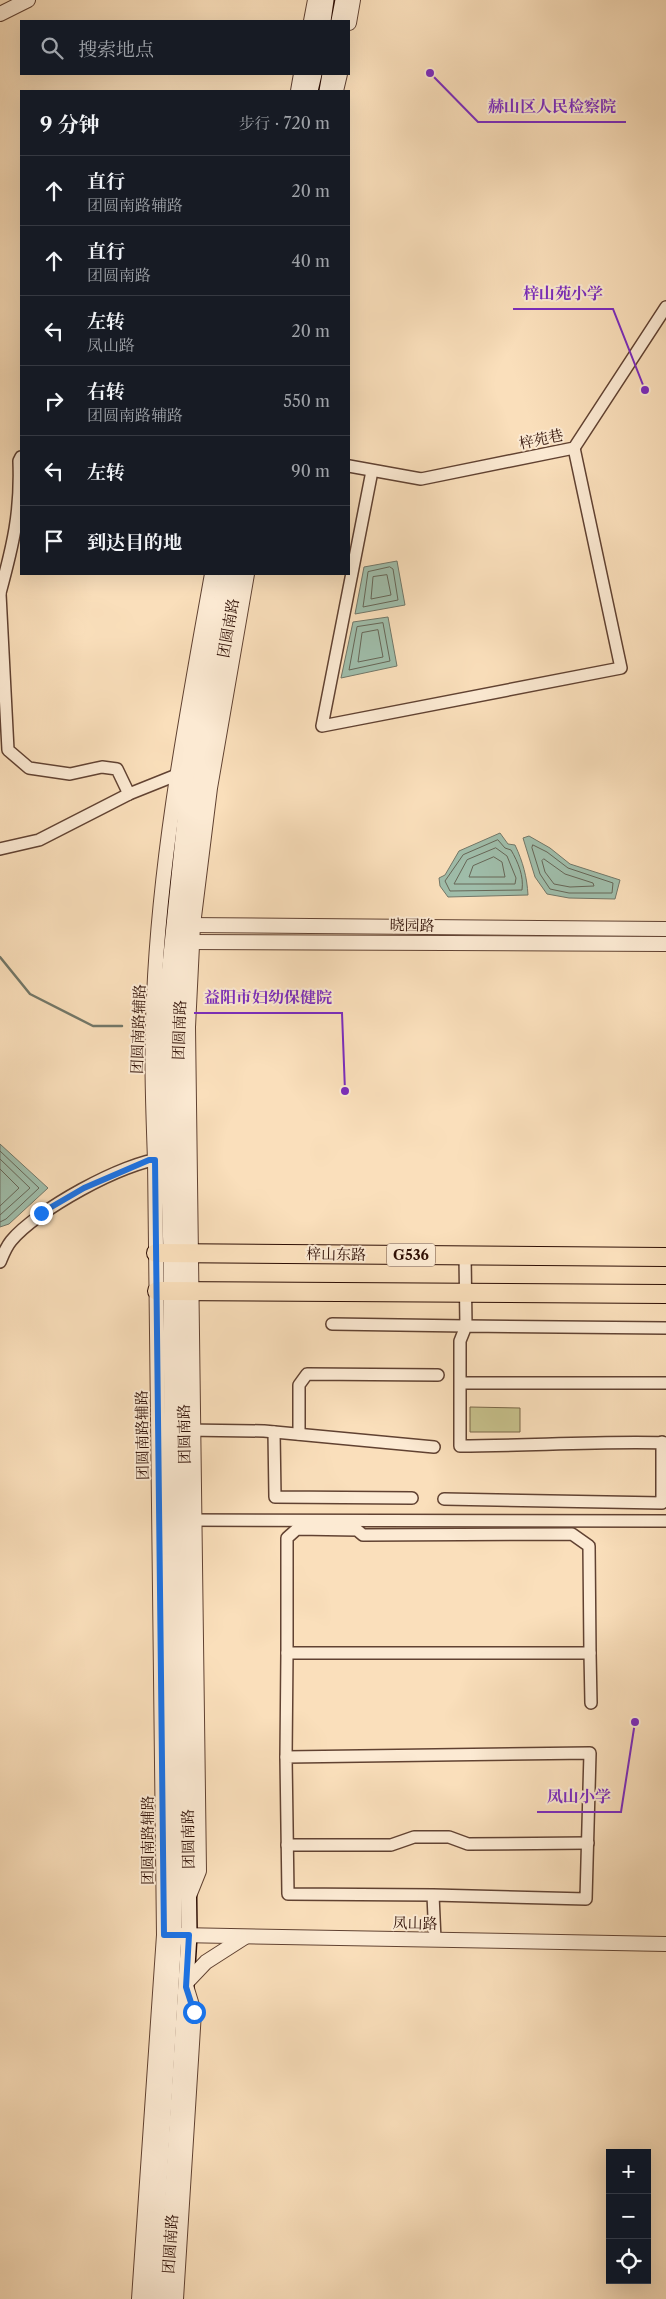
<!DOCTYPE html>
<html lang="zh">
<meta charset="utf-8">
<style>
:root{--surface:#171b24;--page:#20242c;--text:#f1f3f6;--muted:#9ea1a6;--line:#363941}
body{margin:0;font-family:"Libre Caslon Text","Noto Serif SC",serif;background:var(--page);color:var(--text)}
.controls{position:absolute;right:15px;bottom:15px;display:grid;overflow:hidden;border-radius:0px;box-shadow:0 5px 20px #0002}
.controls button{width:45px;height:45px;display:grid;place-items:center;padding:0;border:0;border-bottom:1px solid var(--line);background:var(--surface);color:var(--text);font:25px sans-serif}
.stop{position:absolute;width:15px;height:15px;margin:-11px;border:4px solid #1a73e8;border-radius:50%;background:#fff}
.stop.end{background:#1a73e8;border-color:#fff;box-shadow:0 1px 5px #0008}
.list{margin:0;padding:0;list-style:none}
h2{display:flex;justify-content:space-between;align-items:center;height:65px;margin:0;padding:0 20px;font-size:21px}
h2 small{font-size:16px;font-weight:400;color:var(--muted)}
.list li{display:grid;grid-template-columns:32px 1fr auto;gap:15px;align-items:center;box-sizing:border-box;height:70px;padding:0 20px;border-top:1px solid var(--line)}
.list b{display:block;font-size:19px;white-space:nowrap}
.list p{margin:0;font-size:16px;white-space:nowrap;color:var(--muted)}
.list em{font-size:16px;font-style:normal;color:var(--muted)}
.icon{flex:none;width:28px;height:28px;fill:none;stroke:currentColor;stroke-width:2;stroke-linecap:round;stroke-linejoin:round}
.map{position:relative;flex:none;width:666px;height:2299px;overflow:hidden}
.search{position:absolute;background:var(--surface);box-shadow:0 5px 20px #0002;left:20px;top:20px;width:330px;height:55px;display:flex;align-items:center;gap:12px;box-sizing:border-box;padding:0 18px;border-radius:0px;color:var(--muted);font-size:19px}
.panel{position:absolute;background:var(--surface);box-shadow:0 5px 20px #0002;left:20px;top:90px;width:330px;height:485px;border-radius:0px}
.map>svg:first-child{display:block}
.green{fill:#c6c08b;stroke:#7a6748}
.water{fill:#9fbdaa;stroke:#727768}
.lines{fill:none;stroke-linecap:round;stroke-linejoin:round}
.shore{stroke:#666657;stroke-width:1}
.stream{stroke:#727768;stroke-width:2.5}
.minor-casing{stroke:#614232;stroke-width:14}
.tertiary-casing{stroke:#614232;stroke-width:16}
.secondary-casing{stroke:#2e0e04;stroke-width:18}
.trunk-casing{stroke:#2e0e04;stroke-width:20}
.minor{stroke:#fcead3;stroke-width:11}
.tertiary{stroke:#fcead3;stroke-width:14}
.secondary{stroke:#fcead3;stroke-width:15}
.trunk{stroke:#fadfbb;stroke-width:18}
.route{stroke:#1a73e8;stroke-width:6}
.labels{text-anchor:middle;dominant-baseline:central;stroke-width:4;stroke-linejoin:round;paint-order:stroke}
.shield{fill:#fcead3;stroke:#6c5042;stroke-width:1}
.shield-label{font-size:14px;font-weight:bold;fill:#2e0e04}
.street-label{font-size:15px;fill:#2e0e04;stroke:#fcead3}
.leader{fill:none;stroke:#7b2cbf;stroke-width:2}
.callout-dot{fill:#7b2cbf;stroke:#fcead3;stroke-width:2}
.callout-label{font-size:16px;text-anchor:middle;font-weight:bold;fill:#7b2cbf;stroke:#fcead3;stroke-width:4;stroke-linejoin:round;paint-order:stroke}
</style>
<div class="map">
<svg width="666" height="2299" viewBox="0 0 666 2299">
<rect width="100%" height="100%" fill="#fadfbb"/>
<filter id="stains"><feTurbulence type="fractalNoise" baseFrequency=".004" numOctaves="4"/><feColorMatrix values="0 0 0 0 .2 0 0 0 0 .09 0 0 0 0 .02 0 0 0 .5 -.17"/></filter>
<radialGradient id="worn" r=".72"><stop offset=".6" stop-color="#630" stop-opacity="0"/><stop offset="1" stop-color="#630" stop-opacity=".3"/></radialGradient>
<polygon class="green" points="470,1407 520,1408 520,1432 470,1432"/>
<g class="water">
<polygon points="397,561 405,605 355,614 364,567"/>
<polygon points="388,617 397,666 341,678 353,622"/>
<path d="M500 833 508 844 515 845C523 862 527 877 528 895L448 897 440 886 439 878 445 875 459 851Z"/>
<polygon points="529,836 550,848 570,864 620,880 615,899 569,898 547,894 535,877 523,838"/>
<polygon points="0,1144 48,1188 9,1224 0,1227"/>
</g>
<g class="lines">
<g class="shore">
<polygon points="390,567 393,569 398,600 363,607 368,572"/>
<polygon points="387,575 391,595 371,599 373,577"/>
<polygon points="383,623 390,661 349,670 357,627"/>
<polygon points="378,630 383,657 358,662 362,633"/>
<path d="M498 840 505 848 511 850C518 862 524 876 522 890L450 891 445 881 463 855Z"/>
<polygon points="533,845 547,852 568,868 613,883 612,893 569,893 550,889 540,874 532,848"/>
<polygon points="496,848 507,856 516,878 515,884 454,884 467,860"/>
<polygon points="494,857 502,862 505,877 469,877 473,866"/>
<polygon points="544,859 565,874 593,883 594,886 570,887 554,884 545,872 542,861"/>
<polyline points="0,1151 39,1188 6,1219 0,1222"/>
<polyline points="0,1159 30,1188 0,1215"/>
<polyline points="0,1169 19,1188 0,1206"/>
</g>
<polyline class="stream" points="0,957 30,994 93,1026 122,1026"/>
<g class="minor-casing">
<g id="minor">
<polyline points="349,466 421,479 574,448 666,307"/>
<polyline points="372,471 322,726 621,668 574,448"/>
<path d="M0 593C13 545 21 512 19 461L21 457"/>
<polyline points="0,594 8,750 29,768 70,774 102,767 117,769 129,794"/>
<polyline points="0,849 39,840 129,794 184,772"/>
<path d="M0 1262C3 1255 6 1247 11 1241 35 1211 125 1161 162 1159"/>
<polyline points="332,1324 466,1326 465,1255"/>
<path d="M666 1328 466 1326 460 1341V1446C529 1446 597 1441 666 1443"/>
<polyline points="461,1383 666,1383"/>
<polyline points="185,1430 264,1431 434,1447"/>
<polyline points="274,1432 275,1497 412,1498"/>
<polyline points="299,1434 299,1385 307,1374 438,1375"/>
<polyline points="444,1499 662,1503 662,1442"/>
<polyline points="186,1520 666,1521"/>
<polyline points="287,1653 287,1538 297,1529 357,1530 363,1535 572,1534 589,1546 590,1653"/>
<polyline points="286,1757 287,1653 590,1653 591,1703"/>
<polyline points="287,1845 391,1845 414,1837 449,1837 468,1844 588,1843"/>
<polyline points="433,1895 586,1899 590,1753 286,1757 288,1894 433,1895 435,1940"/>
</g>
</g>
<g class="tertiary-casing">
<g id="tertiary">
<polyline points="0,14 28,0"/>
<polyline points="311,21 315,0"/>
<polyline points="349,23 353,0"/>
<polyline points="298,91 301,74"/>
<polyline points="336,91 340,74"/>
<polyline points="184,925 666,929"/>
<polyline points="184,942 666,944"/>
<polyline points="189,1896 199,1871 188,1027 193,925 210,788 247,574"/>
<polyline points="179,1935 666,1944"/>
<polyline points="187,1982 206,1962 245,1937"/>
<path d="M139 2299 164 1935 155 1160C153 1105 151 1051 154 997 160 855 187 714 212 574"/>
<polyline points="176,2299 194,2012 187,1989"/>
</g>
</g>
<g class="secondary-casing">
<g id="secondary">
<polyline points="323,21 326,0"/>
<polyline points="339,21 343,0"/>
<polyline points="310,91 314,74"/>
<polyline points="327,91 330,74"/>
<polyline points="152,2299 174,1935 171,1253 165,1050 167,994 190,770 226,574"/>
<polyline points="166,2299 189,1935 177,1031 184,925 199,790 238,574"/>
</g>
</g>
<g class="trunk-casing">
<g id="trunk">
<polyline points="156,1253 666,1257"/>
<polyline points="157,1291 666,1294"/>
</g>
</g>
<use href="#minor" class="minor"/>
<use href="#tertiary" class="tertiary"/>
<use href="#secondary" class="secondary"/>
<use href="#trunk" class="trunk"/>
</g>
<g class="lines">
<polyline class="route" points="41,1213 84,1188 149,1160 155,1160 164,1935 189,1935 186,1987 194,2012"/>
</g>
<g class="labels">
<rect class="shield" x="387" y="1243.5" width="48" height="23" rx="4"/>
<g class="shield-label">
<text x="411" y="1255">G536</text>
</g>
<g class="street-label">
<text transform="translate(541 439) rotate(-12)">梓苑巷</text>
<text transform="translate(228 628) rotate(-80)">团圆南路</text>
<text transform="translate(412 925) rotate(1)">晓园路</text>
<text transform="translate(138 1029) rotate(-88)">团圆南路辅路</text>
<text transform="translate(179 1030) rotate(-88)">团圆南路</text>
<text transform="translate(336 1254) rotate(1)">梓山东路</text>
<text transform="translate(184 1434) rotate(-91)">团圆南路</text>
<text transform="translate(142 1435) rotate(-91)">团圆南路辅路</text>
<text transform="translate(188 1839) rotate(-91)">团圆南路</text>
<text transform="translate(147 1840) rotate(-90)">团圆南路辅路</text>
<text transform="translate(415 1923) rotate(1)">凤山路</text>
<text transform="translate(170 2244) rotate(-86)">团圆南路</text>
</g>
</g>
<path class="leader" d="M430 73L478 122H626M645 390L613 309H513M345 1091L342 1013H194M635 1722L621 1812H537"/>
<g class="callout-dot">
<circle cx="430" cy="73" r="5"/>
<circle cx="645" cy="390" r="5"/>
<circle cx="345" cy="1091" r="5"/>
<circle cx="635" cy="1722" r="5"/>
</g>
<g class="callout-label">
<text x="552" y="112">赫山区人民检察院</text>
<text x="563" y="299">梓山苑小学</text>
<text x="268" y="1003">益阳市妇幼保健院</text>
<text x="579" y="1802">凤山小学</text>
</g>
<rect width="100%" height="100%" filter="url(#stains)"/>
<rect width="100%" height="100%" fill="url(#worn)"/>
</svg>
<div class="controls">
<button>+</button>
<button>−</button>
<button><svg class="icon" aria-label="locate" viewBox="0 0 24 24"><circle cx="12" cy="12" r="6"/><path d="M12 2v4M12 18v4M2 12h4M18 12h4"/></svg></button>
</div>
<div class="stop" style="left:194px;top:2012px"></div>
<div class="stop end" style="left:41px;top:1213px"></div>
<div class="search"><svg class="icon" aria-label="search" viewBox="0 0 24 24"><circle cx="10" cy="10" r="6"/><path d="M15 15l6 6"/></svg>搜索地点</div>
<section class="panel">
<h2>9 分钟<small>步行 · 720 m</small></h2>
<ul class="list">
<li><svg class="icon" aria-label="ahead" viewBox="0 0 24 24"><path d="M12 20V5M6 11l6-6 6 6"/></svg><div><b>直行</b><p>团圆南路辅路</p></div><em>20 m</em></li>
<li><svg class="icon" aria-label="ahead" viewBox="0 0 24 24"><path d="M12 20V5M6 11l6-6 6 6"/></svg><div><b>直行</b><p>团圆南路</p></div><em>40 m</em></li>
<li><svg class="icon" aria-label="left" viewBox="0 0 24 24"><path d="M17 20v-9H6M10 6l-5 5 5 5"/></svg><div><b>左转</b><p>凤山路</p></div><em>20 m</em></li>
<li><svg class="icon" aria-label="right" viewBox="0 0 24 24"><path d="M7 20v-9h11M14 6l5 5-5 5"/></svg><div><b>右转</b><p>团圆南路辅路</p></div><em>550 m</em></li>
<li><svg class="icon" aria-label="left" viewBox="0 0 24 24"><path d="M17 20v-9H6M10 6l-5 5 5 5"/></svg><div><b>左转</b></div><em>90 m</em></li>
<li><svg class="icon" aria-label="arrive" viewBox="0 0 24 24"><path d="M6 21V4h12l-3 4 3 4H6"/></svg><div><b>到达目的地</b></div></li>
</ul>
</section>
</div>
